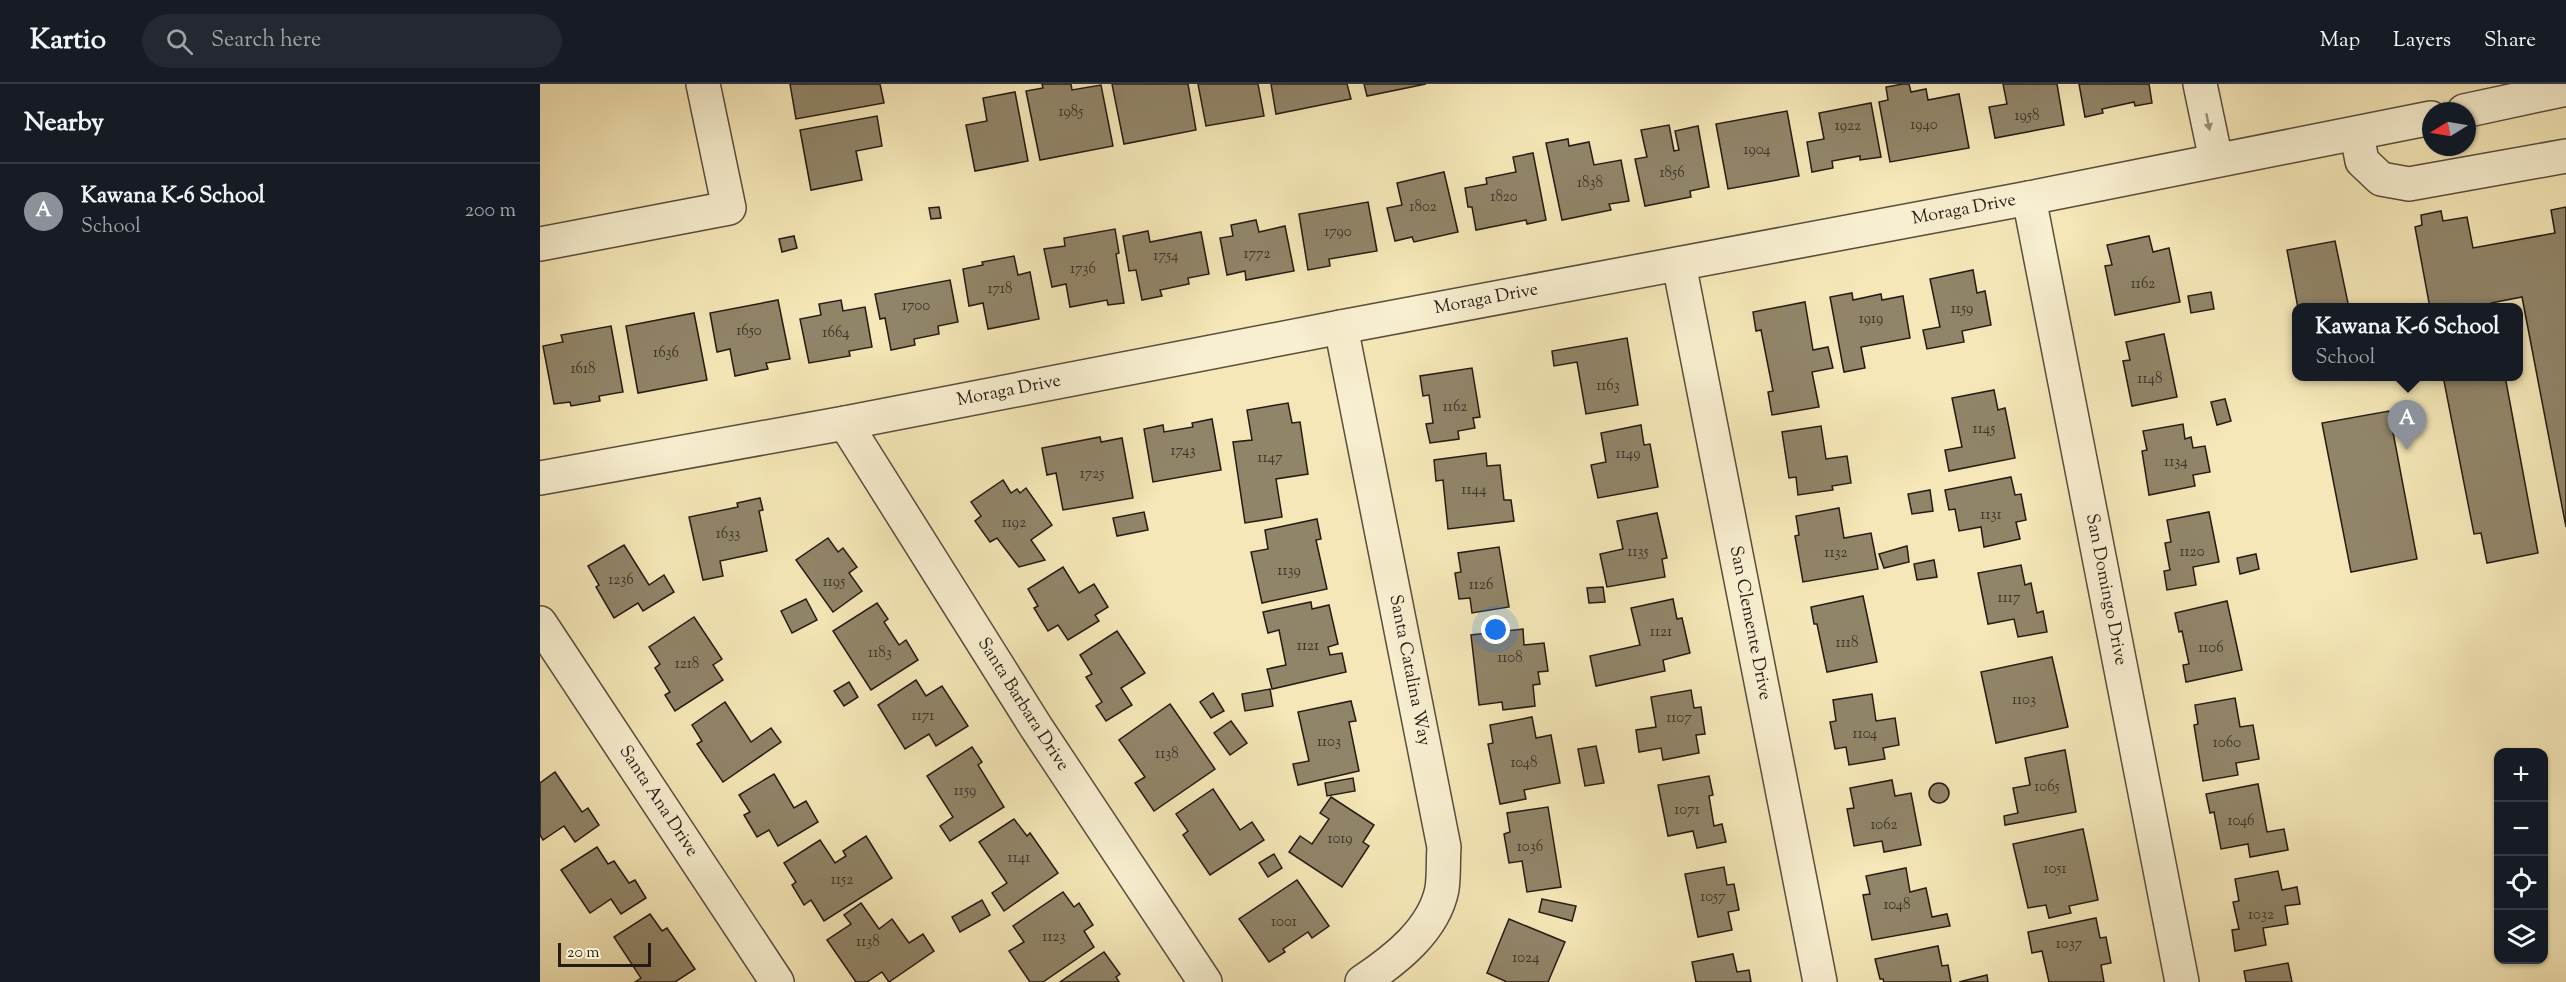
<!DOCTYPE html>
<meta charset="utf-8">
<style>
:root{--surface:#171b24;--page:#242831;--text:#f1f3f6;--muted:#9ea1a6;--line:#363941;--accent:#8c9099}
body{margin:0;font-family:"Sorts Mill Goudy",serif;background:var(--page);color:var(--text)}
.controls{position:absolute;right:18px;bottom:18px;display:grid;overflow:hidden;border-radius:12px;box-shadow:0 2px 4px #0004}
.controls button{width:54px;height:54px;display:grid;place-items:center;padding:0;border:0;border-bottom:2px solid var(--line);background:var(--surface);color:var(--text);font:30px sans-serif}
.compass{position:absolute;left:1882px;top:18px;width:54px;height:54px;border-radius:50%;background:var(--surface);box-shadow:0 2px 4px #0004;rotate:259deg}
.scale{position:absolute;left:18px;bottom:15px;width:93px;box-sizing:border-box;padding-left:6px;border:3px solid #251a15;border-top:0;font-size:16px;line-height:21px;white-space:nowrap;color:#251a15;-webkit-text-stroke:4px #f8efd0;paint-order:stroke}
.you{position:absolute;left:956px;top:546px;width:21px;height:21px;margin:-15px;border:4px solid #fff;border-radius:50%;background:#1a73e8;box-shadow:0 0 0 9px #1a73e833}
.badge{display:grid;place-items:center;width:39px;height:39px;border-radius:50%;background:var(--accent);color:#fff;font-size:20px;font-weight:700}
.pin{position:absolute;translate:-50% -50px;filter:drop-shadow(0 2px 3px #0008)}
.pin::after{content:'';position:absolute;top:32px;width:21px;height:18px;background:inherit;clip-path:polygon(0 0,100% 0,50% 100%)}
.popup{position:absolute;left:1752px;top:219px;width:231px;height:78px;box-sizing:border-box;display:grid;place-content:center;border-radius:12px;background:var(--surface);filter:drop-shadow(0 2px 4px #0005);font-size:20px;white-space:nowrap;color:var(--muted)}
.popup b{font-size:22px;color:var(--text)}
.popup::after{content:'';position:absolute;left:50%;top:100%;margin-left:-12px;border:12px solid transparent;border-top-color:var(--surface)}
.list{margin:0;padding:0;list-style:none}
h2{display:flex;justify-content:space-between;align-items:center;height:78px;margin:0;padding:0 24px;font-size:26px}
h2 small{font-size:20px;font-weight:400;color:var(--muted)}
.list li{display:grid;grid-template-columns:39px 1fr auto;gap:18px;align-items:center;box-sizing:border-box;height:96px;padding:0 24px;border-top:2px solid var(--line)}
.list b{display:block;font-size:22px;white-space:nowrap}
.list p{margin:0;font-size:20px;white-space:nowrap;color:var(--muted)}
.list em{font-size:20px;font-style:normal;color:var(--muted)}
.icon{flex:none;width:33px;height:33px;fill:none;stroke:currentColor;stroke-width:2;stroke-linecap:round;stroke-linejoin:round}
.map{position:relative;flex:none;width:2026px;height:898px;overflow:hidden}
header{display:flex;align-items:center;gap:36px;box-sizing:border-box;height:84px;padding:0 30px;background:var(--surface);border-bottom:2px solid var(--line)}
header strong{font-size:28px}
nav{display:flex;gap:33px;margin-inline-start:auto;font-size:21px}
.search{width:420px;height:54px;background:var(--page);display:flex;align-items:center;gap:15px;box-sizing:border-box;padding:0 21px;border-radius:33px;color:var(--muted);font-size:22px}
main{display:flex}
aside{flex:1;background:var(--surface)}
.map>svg:first-child{display:block}
.building{fill:#918569;stroke:#251a15;stroke-width:1.5}
.lines{fill:none;stroke-linecap:round;stroke-linejoin:round}
.minor-casing{stroke:#594d3e;stroke-width:36}
.minor{stroke:#f8efd0;stroke-width:33}
.oneway{fill:#998f7c}
.labels{text-anchor:middle;dominant-baseline:central;stroke-width:6;stroke-linejoin:round;paint-order:stroke}
.number-label{font-size:15px;fill:#40352a}
.street-label{font-size:18px;fill:#251a15;stroke:#f8efd0}
</style>
<header>
<strong>Kartio</strong>
<div class="search"><svg class="icon" aria-label="search" viewBox="0 0 24 24"><circle cx="10" cy="10" r="6"/><path d="M15 15l6 6"/></svg>Search here</div>
<nav><a>Map</a><a>Layers</a><a>Share</a></nav>
</header>
<main>
<aside>
<h2>Nearby<small></small></h2>
<ul class="list">
<li><span class="badge">A</span><div><b>Kawana K-6 School</b><p>School</p></div><em>200 m</em></li>
</ul>
</aside>
<div class="map">
<svg width="2026" height="898" viewBox="0 0 2026 898">
<rect width="100%" height="100%" fill="#f5e7b7"/>
<filter id="stains"><feTurbulence type="fractalNoise" baseFrequency=".00333" numOctaves="4"/><feColorMatrix values="0 0 0 0 .2 0 0 0 0 .09 0 0 0 0 .02 0 0 0 .5 -.17"/></filter>
<radialGradient id="worn" r=".72"><stop offset=".6" stop-color="#630" stop-opacity="0"/><stop offset="1" stop-color="#630" stop-opacity=".3"/></radialGradient>
<g class="building">
<polygon points="250,0 340,0 344,19 256,35"/>
<polygon points="502,0 531,0 532,6 561,1 573,62 500,76 486,7 503,4"/>
<polygon points="572,0 648,0 656,46 584,60"/>
<polygon points="658,0 718,0 724,32 666,42"/>
<polygon points="731,0 807,0 811,15 736,30"/>
<polygon points="824,0 886,0 827,12"/>
<polygon points="1363,0 1369,0 1371,8 1386,5 1388,16 1419,10 1429,64 1350,78 1339,18 1348,16 1346,3"/>
<polygon points="1463,0 1517,0 1524,41 1455,54 1449,23 1467,20"/>
<polygon points="1539,0 1609,0 1612,19 1595,22 1594,18 1562,25 1563,29 1545,33"/>
<polygon points="475,8 488,77 435,87 426,41 447,37 443,14"/>
<polygon points="1331,19 1341,73 1320,76 1320,72 1292,77 1293,84 1272,88 1267,58 1284,55 1279,29"/>
<polygon points="1247,27 1259,92 1188,105 1176,40"/>
<polygon points="337,32 342,62 316,67 322,96 271,106 260,46"/>
<polygon points="1129,41 1134,67 1139,66 1135,47 1158,42 1169,103 1150,107 1151,113 1105,122 1095,75 1107,73 1101,46"/>
<polygon points="1028,55 1029,62 1049,58 1054,81 1081,76 1089,117 1069,120 1071,126 1022,136 1006,59"/>
<polygon points="993,69 1006,136 987,140 986,136 936,146 932,123 928,123 925,104 947,100 946,94 976,88 973,73"/>
<polygon points="904,88 918,148 874,158 872,153 855,157 847,124 862,121 857,99"/>
<polygon points="828,118 837,167 789,175 790,182 768,186 759,130"/>
<polygon points="399,123 401,134 391,135 389,124"/>
<polygon points="2026,123 2026,443 1982,213 1951,219 1952,224 1890,224 1875,143 1882,141 1881,131 1901,127 1903,137 1927,133 1933,164 2015,149 2011,126"/>
<polygon points="716,136 719,148 745,142 754,187 706,196 705,187 687,191 680,154 693,152 691,141"/>
<polygon points="575,145 579,169 576,170 584,219 568,221 567,216 530,223 526,200 512,203 504,165 525,162 524,154"/>
<polygon points="608,147 610,158 661,148 669,190 648,194 649,200 620,206 622,212 602,216 596,186 589,187 583,152"/>
<polygon points="254,152 257,164 242,168 239,155"/>
<polygon points="1609,152 1613,168 1629,164 1640,218 1575,231 1565,182 1572,181 1567,161"/>
<polygon points="1795,157 1809,224 1758,224 1747,166"/>
<polygon points="474,172 478,191 490,188 499,235 448,245 443,219 429,222 423,185 443,181 442,178"/>
<polygon points="1433,186 1437,209 1445,207 1451,241 1422,247 1424,258 1387,265 1383,246 1400,243 1390,195"/>
<polygon points="410,196 418,238 398,242 399,250 374,255 375,261 351,266 345,234 340,235 335,210"/>
<polygon points="1671,208 1674,225 1651,229 1648,212"/>
<polygon points="1312,209 1313,216 1341,210 1342,216 1363,212 1370,254 1321,263 1325,284 1304,288 1290,213"/>
<polygon points="238,216 250,275 226,279 228,285 195,292 190,265 177,268 170,229"/>
<polygon points="301,216 303,227 325,223 332,263 309,267 310,272 269,279 260,235 281,231 279,220"/>
<polygon points="1265,218 1273,266 1288,263 1293,284 1272,288 1279,323 1232,331 1228,308 1233,307 1221,246 1216,247 1213,228"/>
<polygon points="154,229 167,296 98,309 86,242"/>
<polygon points="71,242 83,308 59,312 60,317 31,322 30,318 14,320 3,262 23,258 21,251"/>
<polygon points="1624,250 1637,313 1592,322 1583,277 1590,276 1586,258"/>
<polygon points="1087,254 1098,321 1046,330 1037,278 1014,282 1012,267"/>
<polygon points="932,284 940,333 933,334 935,344 918,347 919,355 890,359 886,340 893,339 889,311 883,312 880,292"/>
<polygon points="1903,292 1965,292 1998,469 1947,479 1941,449 1934,450"/>
<polygon points="1454,306 1458,326 1465,324 1475,374 1409,387 1405,366 1422,363 1412,314"/>
<polygon points="1685,315 1691,337 1677,341 1671,318"/>
<polygon points="748,319 752,339 760,338 768,390 736,395 742,433 705,439 693,358 712,356 707,326"/>
<polygon points="1849,327 1877,475 1811,488 1782,339"/>
<polygon points="672,335 681,386 613,398 604,345 623,341 624,348 653,343 652,339"/>
<polygon points="1643,340 1645,355 1651,353 1653,364 1665,362 1670,388 1653,391 1655,402 1609,411 1602,367 1607,366 1603,347"/>
<polygon points="1101,341 1104,361 1110,360 1118,403 1058,414 1051,381 1066,378 1061,349"/>
<polygon points="1281,342 1286,375 1307,372 1311,399 1292,402 1293,406 1258,411 1256,393 1249,394 1242,348"/>
<polygon points="560,353 561,358 582,354 593,414 523,426 516,389 507,391 502,364"/>
<polygon points="946,369 947,382 960,381 964,416 971,416 974,437 908,445 903,396 896,397 894,376"/>
<polygon points="1471,393 1475,411 1481,410 1486,436 1476,438 1480,455 1444,463 1441,443 1419,447 1415,425 1409,426 1405,406"/>
<polygon points="463,396 471,409 477,405 480,409 486,404 512,441 491,456 505,476 479,483 457,454 450,458 435,437 441,432 431,418"/>
<polygon points="1390,406 1393,427 1372,430 1368,410"/>
<polygon points="220,414 223,426 219,427 227,467 180,477 183,492 163,496 149,433 198,423 197,419"/>
<polygon points="1299,424 1304,454 1331,449 1338,485 1263,498 1255,452 1259,451 1256,432"/>
<polygon points="604,428 608,446 577,452 573,434"/>
<polygon points="1669,428 1679,478 1653,483 1656,501 1627,506 1624,487 1630,486 1625,459 1631,458 1627,436"/>
<polygon points="1117,429 1127,474 1122,475 1125,493 1067,503 1060,470 1083,465 1077,437"/>
<polygon points="777,435 781,455 776,456 787,505 722,519 711,468 728,465 725,446"/>
<polygon points="288,454 298,468 303,464 317,483 309,489 322,507 293,528 256,476"/>
<polygon points="84,461 109,501 124,491 134,508 103,527 98,519 74,534 56,503 59,501 48,482"/>
<polygon points="1367,462 1369,478 1344,484 1339,470"/>
<polygon points="959,463 969,523 932,529 930,514 919,515 915,489 921,488 918,469"/>
<polygon points="1716,470 1719,485 1700,490 1697,474"/>
<polygon points="1394,476 1397,493 1377,496 1374,480"/>
<polygon points="1481,481 1485,501 1491,499 1497,529 1503,527 1507,548 1478,553 1474,535 1448,540 1438,489"/>
<polygon points="523,483 539,509 554,500 568,523 555,531 559,537 528,556 518,541 508,547 494,524 498,522 488,505"/>
<polygon points="1063,503 1065,518 1049,519 1047,504"/>
<polygon points="1323,512 1337,578 1287,588 1277,540 1274,540 1271,523"/>
<polygon points="266,515 277,536 252,549 241,527"/>
<polygon points="1133,515 1137,535 1142,534 1150,569 1123,576 1125,587 1056,602 1050,572 1100,561 1091,524"/>
<polygon points="1687,517 1702,586 1646,598 1643,581 1649,580 1642,547 1639,548 1635,529"/>
<polygon points="771,518 772,525 789,521 798,560 788,563 790,571 802,569 806,588 732,605 727,585 746,581 739,546 728,549 723,528"/>
<polygon points="337,519 348,535 344,538 359,561 366,556 378,576 331,606 293,547"/>
<polygon points="154,533 182,575 173,581 183,596 135,627 125,611 130,608 115,584 120,580 109,563"/>
<polygon points="983,545 984,561 1004,559 1008,587 998,588 1000,600 993,601 995,622 963,626 962,618 939,621 931,551"/>
<polygon points="577,547 605,589 581,604 592,621 566,637 556,622 562,618 546,593 552,590 540,571"/>
<polygon points="1512,573 1528,643 1456,659 1441,588"/>
<polygon points="376,596 386,612 402,602 428,642 396,662 389,650 365,665 338,621"/>
<polygon points="309,598 318,613 304,622 294,607"/>
<polygon points="730,605 733,622 705,627 702,610"/>
<polygon points="1151,606 1154,624 1161,623 1165,650 1156,651 1159,669 1123,676 1121,664 1099,668 1096,646 1116,643 1111,613"/>
<polygon points="673,609 684,627 671,634 660,618"/>
<polygon points="1332,610 1336,637 1355,634 1359,661 1343,664 1345,675 1309,681 1306,663 1295,665 1290,638 1296,637 1293,616"/>
<polygon points="1695,614 1700,643 1713,641 1719,675 1696,679 1698,691 1663,697 1654,641 1658,640 1655,621"/>
<polygon points="811,617 816,637 809,638 819,687 758,701 753,680 769,677 758,628"/>
<polygon points="185,618 211,658 231,644 241,658 183,698 157,660 162,657 152,641"/>
<polygon points="630,620 675,685 614,727 595,699 605,693 579,656"/>
<polygon points="992,633 996,654 1011,651 1020,699 984,706 986,715 960,720 948,660 953,659 950,641"/>
<polygon points="691,637 707,659 690,671 674,649"/>
<polygon points="1056,662 1064,699 1045,702 1038,665"/>
<polygon points="432,663 442,678 438,681 464,723 410,757 400,742 413,733 387,692"/>
<polygon points="1525,666 1536,728 1465,741 1464,732 1478,729 1473,704 1490,701 1485,674"/>
<polygon points="15,688 42,728 48,724 59,741 35,758 24,742 3,756 0,751 0,699"/>
<polygon points="234,690 254,724 266,717 278,738 238,762 229,746 217,753 204,731 210,728 199,711"/>
<polygon points="1169,692 1173,711 1169,712 1174,742 1182,740 1186,758 1157,764 1153,747 1128,752 1118,701"/>
<polygon points="813,694 815,707 787,712 785,699"/>
<polygon points="1352,696 1355,712 1371,709 1381,761 1344,768 1342,757 1314,762 1307,725 1314,724 1310,704"/>
<circle cx="1399" cy="709" r="10"/>
<polygon points="1718,700 1727,748 1744,745 1748,766 1710,773 1708,760 1681,765 1674,728 1670,729 1666,710"/>
<polygon points="673,705 700,746 712,738 724,756 670,791 643,751 648,747 636,730"/>
<polygon points="791,713 834,741 823,758 829,762 802,803 749,768 760,752 772,760 789,735 780,729"/>
<polygon points="1008,723 1021,803 987,808 982,777 969,779 964,750 970,748 967,729"/>
<polygon points="474,735 487,752 490,749 518,789 464,827 452,809 467,799 439,758"/>
<polygon points="1543,745 1558,816 1529,822 1531,829 1509,834 1506,821 1488,824 1473,760"/>
<polygon points="326,752 352,794 284,837 271,816 264,821 252,801 256,798 244,779 280,756 295,779 306,772 303,767"/>
<polygon points="57,763 68,780 74,777 89,799 95,796 106,814 81,830 71,815 50,829 21,786"/>
<polygon points="734,770 742,784 728,793 719,779"/>
<polygon points="1184,783 1187,801 1194,800 1199,826 1188,828 1192,846 1158,853 1145,790"/>
<polygon points="1366,784 1370,808 1386,804 1392,833 1407,830 1410,842 1332,856 1323,811 1330,810 1326,792"/>
<polygon points="1738,787 1742,806 1757,803 1760,820 1745,822 1748,840 1723,844 1726,861 1695,867 1692,846 1699,845 1693,818 1699,817 1695,795"/>
<polygon points="757,796 789,842 772,854 768,848 743,865 745,868 729,878 699,835"/>
<polygon points="523,808 534,823 539,819 553,841 544,847 554,863 503,898 490,898 469,867 484,858 473,842"/>
<polygon points="1002,815 1036,822 1032,837 999,828"/>
<polygon points="442,816 450,831 420,848 412,833"/>
<polygon points="321,819 339,845 352,835 369,859 383,850 394,867 349,898 342,888 327,898 316,898 287,856 311,840 304,831"/>
<polygon points="110,830 122,847 127,844 155,885 135,898 95,898 101,894 74,853"/>
<polygon points="1556,834 1560,854 1566,853 1571,879 1561,881 1564,898 1509,898 1502,867 1492,869 1488,848"/>
<polygon points="969,835 1025,858 1008,898 967,898 947,889"/>
<polygon points="1398,862 1402,882 1408,881 1411,898 1344,898 1343,895 1340,895 1335,875"/>
<polygon points="564,868 580,890 576,893 579,898 520,898"/>
<polygon points="1193,870 1197,888 1209,886 1211,898 1156,898 1152,878"/>
<polygon points="1748,879 1752,898 1706,898 1704,887"/>
<polygon points="1447,891 1448,898 1419,898"/>
</g>
<g class="lines">
<g class="minor-casing">
<g id="minor">
<polyline points="1660,0 1676,76"/>
<polyline points="1924,27 2026,5"/>
<polyline points="1817,50 1822,77 1841,95 1869,100 2026,72"/>
<path id="s1" d="M1489 114 1642 898"/>
<polyline points="0,160 189,124 163,0"/>
<path id="s2" d="M1139 180 1280 898"/>
<path id="s3" d="M801 243 904 763C903 776 904 791 902 805 894 846 855 876 822 898"/>
<path id="s4" d="M305 339 496 643 665 898"/>
<path id="s5" d="M0 394 305 339 801 243 1489 114 1891 34"/>
<path id="s6" d="M0 539 237 898"/>
</g>
</g>
<use href="#minor" class="minor"/>
</g>
<defs><path id="oneway-solid" d="M-6-.8H1V-3.2L6.5 0L1 3.2V.8H-6Z" transform="scale(1.5)"/></defs>
<use class="oneway" href="#oneway-solid" transform="translate(1668 38) rotate(79)"/>
<g class="labels">
<g class="number-label">
<text x="531" y="28">1985</text>
<text x="1487" y="32">1958</text>
<text x="1384" y="41">1940</text>
<text x="1308" y="42">1922</text>
<text x="1217" y="66">1904</text>
<text x="1132" y="89">1856</text>
<text x="1050" y="99">1838</text>
<text x="964" y="113">1820</text>
<text x="883" y="123">1802</text>
<text x="798" y="148">1790</text>
<text x="717" y="170">1772</text>
<text x="626" y="172">1754</text>
<text x="543" y="185">1736</text>
<text x="1603" y="200">1162</text>
<text x="460" y="205">1718</text>
<text x="376" y="222">1700</text>
<text x="1422" y="225">1159</text>
<text x="1331" y="235">1919</text>
<text x="209" y="247">1650</text>
<text x="296" y="249">1664</text>
<text x="126" y="269">1636</text>
<text x="43" y="285">1618</text>
<text x="1610" y="295">1148</text>
<text x="1068" y="302">1163</text>
<text x="915" y="323">1162</text>
<text x="1444" y="345">1145</text>
<text x="643" y="367">1743</text>
<text x="1088" y="370">1149</text>
<text x="730" y="374">1147</text>
<text x="1636" y="378">1134</text>
<text x="552" y="390">1725</text>
<text x="934" y="406">1144</text>
<text x="1451" y="431">1131</text>
<text x="474" y="439">1192</text>
<text x="188" y="450">1633</text>
<text x="1098" y="468">1135</text>
<text x="1652" y="468">1120</text>
<text x="1296" y="469">1132</text>
<text x="749" y="487">1139</text>
<text x="81" y="496">1236</text>
<text x="294" y="498">1195</text>
<text x="941" y="501">1126</text>
<text x="1469" y="514">1117</text>
<text x="1121" y="548">1121</text>
<text x="1307" y="559">1118</text>
<text x="768" y="562">1121</text>
<text x="1671" y="564">1106</text>
<text x="340" y="569">1183</text>
<text x="970" y="574">1108</text>
<text x="147" y="580">1218</text>
<text x="1484" y="616">1103</text>
<text x="383" y="632">1171</text>
<text x="1139" y="634">1107</text>
<text x="1325" y="650">1104</text>
<text x="789" y="658">1103</text>
<text x="1687" y="659">1060</text>
<text x="627" y="670">1138</text>
<text x="984" y="679">1048</text>
<text x="1507" y="703">1065</text>
<text x="425" y="707">1159</text>
<text x="1147" y="726">1071</text>
<text x="1701" y="737">1046</text>
<text x="1344" y="741">1062</text>
<text x="800" y="755">1019</text>
<text x="990" y="763">1036</text>
<text x="479" y="774">1141</text>
<text x="1515" y="785">1051</text>
<text x="302" y="796">1152</text>
<text x="1173" y="813">1057</text>
<text x="1357" y="821">1048</text>
<text x="1721" y="831">1032</text>
<text x="744" y="838">1001</text>
<text x="514" y="853">1123</text>
<text x="328" y="858">1138</text>
<text x="1529" y="860">1037</text>
<text x="986" y="874">1024</text>
</g>
<g class="street-label">
<text stroke="none"><textPath href="#s5" startOffset="1449">Moraga Drive</textPath></text>
<text stroke="none"><textPath href="#s5" startOffset="963">Moraga Drive</textPath></text>
<text stroke="none"><textPath href="#s5" startOffset="477">Moraga Drive</textPath></text>
<text stroke="none"><textPath href="#s1" startOffset="399">San Domingo Drive</textPath></text>
<text stroke="none"><textPath href="#s2" startOffset="366">San Clemente Drive</textPath></text>
<text stroke="none"><textPath href="#s3" startOffset="350">Santa Catalina Way</textPath></text>
<text stroke="none"><textPath href="#s4" startOffset="333">Santa Barbara Drive</textPath></text>
<text stroke="none"><textPath href="#s6" startOffset="214">Santa Ana Drive</textPath></text>
</g>
</g>
<rect width="100%" height="100%" filter="url(#stains)"/>
<rect width="100%" height="100%" fill="url(#worn)"/>
</svg>
<div class="controls">
<button>+</button>
<button>−</button>
<button><svg class="icon" aria-label="locate" viewBox="0 0 24 24"><circle cx="12" cy="12" r="6"/><path d="M12 2v4M12 18v4M2 12h4M18 12h4"/></svg></button>
<button><svg class="icon" aria-label="layers" viewBox="0 0 24 24"><path d="M12 4l9 5-9 5-9-5zM3 14l9 5 9-5"/></svg></button>
</div>
<svg class="compass" viewBox="-18 -18 36 36"><path d="M0-13l5 13h-10z" fill="#e53935"/><path d="M0 13l5-13h-10z" fill="#9ea1a6"/></svg>
<div class="scale">20 m</div>
<div class="you"></div>
<div class="pin badge" style="left:1867px;top:366px">A</div>
<div class="popup"><b>Kawana K-6 School</b>School</div>
</div>
</main>
